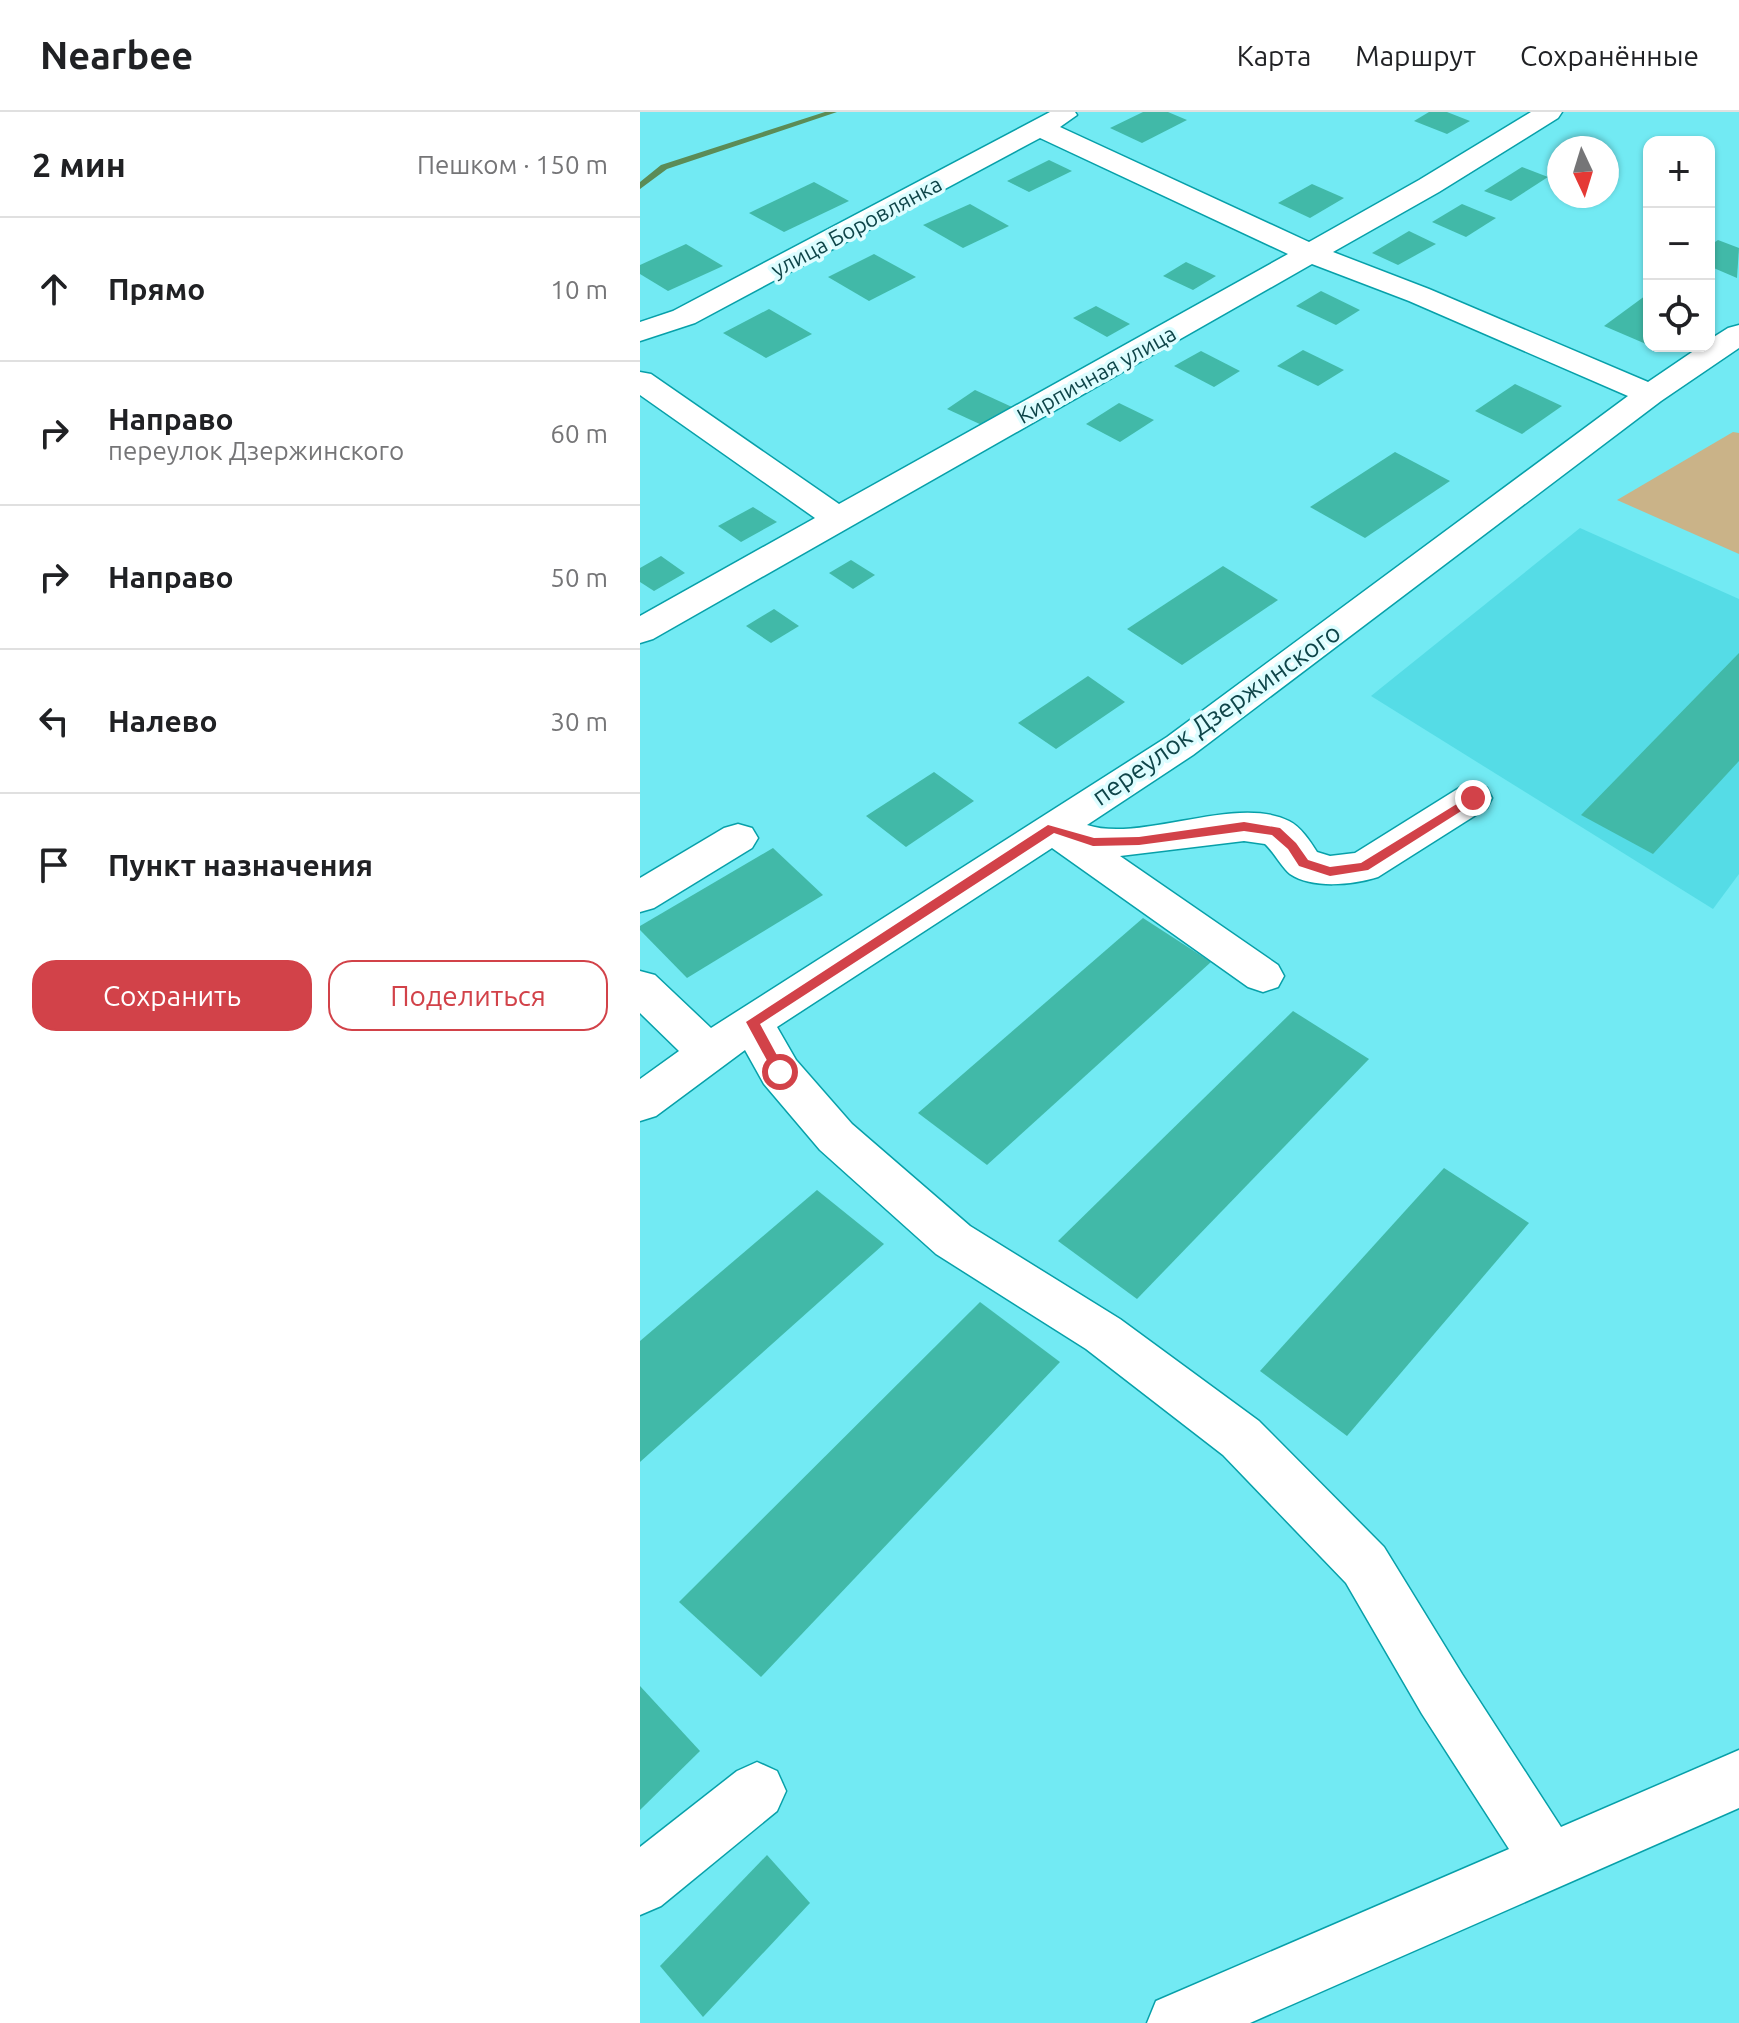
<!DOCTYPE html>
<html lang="ru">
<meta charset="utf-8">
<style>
:root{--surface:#fff;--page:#f2f2f2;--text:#202124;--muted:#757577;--line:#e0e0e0;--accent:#d24249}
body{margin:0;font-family:Ubuntu,sans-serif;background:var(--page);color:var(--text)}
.controls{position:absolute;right:24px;top:24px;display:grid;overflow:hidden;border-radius:16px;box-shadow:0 2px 6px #0004}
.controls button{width:72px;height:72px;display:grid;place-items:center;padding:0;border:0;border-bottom:2px solid var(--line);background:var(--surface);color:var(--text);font:40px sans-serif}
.compass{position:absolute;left:907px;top:24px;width:72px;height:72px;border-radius:50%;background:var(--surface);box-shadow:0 2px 6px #0004;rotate:176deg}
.stop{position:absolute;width:24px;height:24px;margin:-18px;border:6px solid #d24249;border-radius:50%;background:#fff}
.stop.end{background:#d24249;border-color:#fff;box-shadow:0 2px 8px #0008}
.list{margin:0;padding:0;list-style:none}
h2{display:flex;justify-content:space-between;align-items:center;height:104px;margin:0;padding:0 32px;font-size:34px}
h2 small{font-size:26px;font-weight:400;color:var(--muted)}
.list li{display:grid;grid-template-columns:52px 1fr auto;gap:24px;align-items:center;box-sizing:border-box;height:144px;padding:0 32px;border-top:2px solid var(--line)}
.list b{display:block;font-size:30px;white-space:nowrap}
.list p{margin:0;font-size:26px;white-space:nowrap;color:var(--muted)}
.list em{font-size:26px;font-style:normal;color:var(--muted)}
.actions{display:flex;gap:16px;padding:24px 32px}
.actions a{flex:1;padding:18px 0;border:2px solid var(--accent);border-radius:24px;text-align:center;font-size:28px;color:var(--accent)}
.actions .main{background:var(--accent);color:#fff}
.icon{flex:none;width:44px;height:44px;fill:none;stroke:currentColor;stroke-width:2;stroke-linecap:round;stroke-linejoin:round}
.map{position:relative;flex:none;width:1099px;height:1911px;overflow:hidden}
header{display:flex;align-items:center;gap:48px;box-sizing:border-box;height:112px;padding:0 40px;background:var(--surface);border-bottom:2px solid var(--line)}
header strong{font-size:38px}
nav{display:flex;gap:44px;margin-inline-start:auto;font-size:28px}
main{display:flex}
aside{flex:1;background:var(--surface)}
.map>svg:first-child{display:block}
.built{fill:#55dce6}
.green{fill:#cab388}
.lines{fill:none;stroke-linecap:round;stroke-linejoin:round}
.stream{fill:#5b8c56;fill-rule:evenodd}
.building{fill:#41b9a8}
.minor-casing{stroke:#07a0a9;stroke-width:3}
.minor{fill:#fff;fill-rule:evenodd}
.route{fill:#d24249}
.labels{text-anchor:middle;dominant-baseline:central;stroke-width:7;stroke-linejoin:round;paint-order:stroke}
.far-street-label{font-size:22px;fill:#0f4549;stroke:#ddfdff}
.street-label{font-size:26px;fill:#0f4549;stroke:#ddfdff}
</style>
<header>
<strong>Nearbee</strong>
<nav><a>Карта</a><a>Маршрут</a><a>Сохранённые</a></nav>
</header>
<main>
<aside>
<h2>2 мин<small>Пешком · 150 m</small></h2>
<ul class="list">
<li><svg class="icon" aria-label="ahead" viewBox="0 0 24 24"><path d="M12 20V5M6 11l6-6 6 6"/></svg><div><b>Прямо</b></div><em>10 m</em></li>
<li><svg class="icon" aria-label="right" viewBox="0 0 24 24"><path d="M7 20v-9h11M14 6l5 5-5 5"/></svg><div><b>Направо</b><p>переулок Дзержинского</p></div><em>60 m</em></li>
<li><svg class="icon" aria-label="right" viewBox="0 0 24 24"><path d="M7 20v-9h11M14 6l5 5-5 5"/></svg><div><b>Направо</b></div><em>50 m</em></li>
<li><svg class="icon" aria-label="left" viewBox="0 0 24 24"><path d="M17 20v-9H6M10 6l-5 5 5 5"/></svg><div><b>Налево</b></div><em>30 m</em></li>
<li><svg class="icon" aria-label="arrive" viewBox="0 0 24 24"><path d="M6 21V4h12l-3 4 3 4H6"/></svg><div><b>Пункт назначения</b></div></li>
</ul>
<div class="actions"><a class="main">Сохранить</a><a>Поделиться</a></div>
</aside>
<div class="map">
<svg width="1099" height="1911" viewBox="0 0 1099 1911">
<rect width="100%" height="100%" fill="#72eaf3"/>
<polygon class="built" points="940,416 1099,487 1099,762 1073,797 731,584"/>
<polygon class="green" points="1093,320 1099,321 1099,442 977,388"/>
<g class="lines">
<polygon class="stream" points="185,0 197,0 27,57 0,77 0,70 21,53"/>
</g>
<g class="building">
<polygon points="503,0 528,0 547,8 502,31 470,16"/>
<polygon points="789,0 807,0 830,9 807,22 774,9"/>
<polygon points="409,48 432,59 389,80 367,69"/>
<polygon points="882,55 908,65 871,89 844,79"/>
<polygon points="174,70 209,89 144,120 109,101"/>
<polygon points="672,72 704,86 670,106 638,91"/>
<polygon points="330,92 369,114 323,136 283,113"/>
<polygon points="822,92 856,106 826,125 792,110"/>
<polygon points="769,119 796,132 758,153 732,141"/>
<polygon points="1078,128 1099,136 1097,166 1069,154 1069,134"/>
<polygon points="46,132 83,154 28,179 0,162 0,153"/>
<polygon points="234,142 276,165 229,189 188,165"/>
<polygon points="546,150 576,164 553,178 523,164"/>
<polygon points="681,179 720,198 696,213 656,194"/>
<polygon points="1009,181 1009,230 1006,232 964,214"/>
<polygon points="456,194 490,212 467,225 433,206"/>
<polygon points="129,197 172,222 126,246 83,221"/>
<polygon points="663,238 704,258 678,274 637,254"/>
<polygon points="561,239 600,259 574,275 534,254"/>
<polygon points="875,272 922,294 882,322 835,299"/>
<polygon points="335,278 372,295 344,314 307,297"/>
<polygon points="479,291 514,308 480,330 446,312"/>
<polygon points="755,340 810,369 725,426 670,395"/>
<polygon points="113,395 137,410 101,430 78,414"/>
<polygon points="21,444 45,461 14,479 0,470 0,456"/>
<polygon points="211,448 235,463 213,477 189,461"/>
<polygon points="583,454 638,488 542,553 487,517"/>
<polygon points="134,497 159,514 131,531 106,514"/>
<polygon points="1099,541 1099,649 1013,742 941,703"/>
<polygon points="448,564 485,590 416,637 378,611"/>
<polygon points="294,660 334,689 266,735 226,704"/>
<polygon points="133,736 183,783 47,866 0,818 0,814"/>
<polygon points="503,806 571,850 347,1053 278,1001"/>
<polygon points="653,899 729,947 497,1187 418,1129"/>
<polygon points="804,1056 889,1111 707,1324 620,1259"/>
<polygon points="177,1078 244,1132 0,1350 0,1229"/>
<polygon points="340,1190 420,1250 121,1565 39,1490"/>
<polygon points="0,1574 60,1639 0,1698"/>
<polygon points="127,1743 170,1791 63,1905 20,1854"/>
</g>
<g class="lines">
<g class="minor-casing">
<g id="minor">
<path d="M410 0H435L437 3 420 15 669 130 779 68 891 0H922L918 6 799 80 693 140 789 177 1008 270 1061 234H1069V228L1088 216 1099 213V236L1021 289 553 643 447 713C501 731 596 682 649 709 661 715 670 729 677 740L690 744 715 741 819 676 833 672 847 676 852 686 847 696 738 765C713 773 672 777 650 762 643 757 633 739 625 732L604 729 480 744 638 853 644 864 638 875 623 880 608 875 412 736 137 915 156 948 212 1012 330 1114 480 1207 619 1309 744 1435 822 1562 921 1715 1099 1638V1696L610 1911H507L516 1889 869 1737 782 1602 706 1471 583 1343 446 1237 296 1142 180 1038 124 972 105 938 16 1004 0 1009V967L39 939 0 901V859L15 863 71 916 527 625 988 284 769 189 672 152 13 527 0 531V504L175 406 0 283V260L11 262 199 392 648 142 400 26 55 211 0 229V210L33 199Z"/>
<polygon points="98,712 112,716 118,726 112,736 14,796 0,800 0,766 84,716"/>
<polygon points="117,1650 137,1659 146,1679 137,1699 21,1794 0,1803 0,1735 97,1659"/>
</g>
</g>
<use href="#minor" class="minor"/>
</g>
<polygon class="route" points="833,682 837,683 837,689 728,758 690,764 659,754 648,737 632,723 604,719 499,733 453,734 414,721 120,912 146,960 144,963 135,963 106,910 408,713 454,726 499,725 604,710 640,716 656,731 668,748 690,755 721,751"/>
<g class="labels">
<g class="far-street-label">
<text transform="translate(216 114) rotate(-28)">улица Боровлянка</text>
<text transform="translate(456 262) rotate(-29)">Кирпичная улица</text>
</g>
<g class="street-label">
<text transform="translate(576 602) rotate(-35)">переулок Дзержинского</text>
</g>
</g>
</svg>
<div class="controls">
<button>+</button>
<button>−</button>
<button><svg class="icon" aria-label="locate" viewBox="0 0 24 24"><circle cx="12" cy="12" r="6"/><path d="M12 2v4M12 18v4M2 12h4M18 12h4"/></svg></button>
</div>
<svg class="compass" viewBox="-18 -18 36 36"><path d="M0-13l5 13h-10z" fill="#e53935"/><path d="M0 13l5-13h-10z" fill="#757577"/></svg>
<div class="stop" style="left:140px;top:960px"></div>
<div class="stop end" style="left:833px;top:686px"></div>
</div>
</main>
